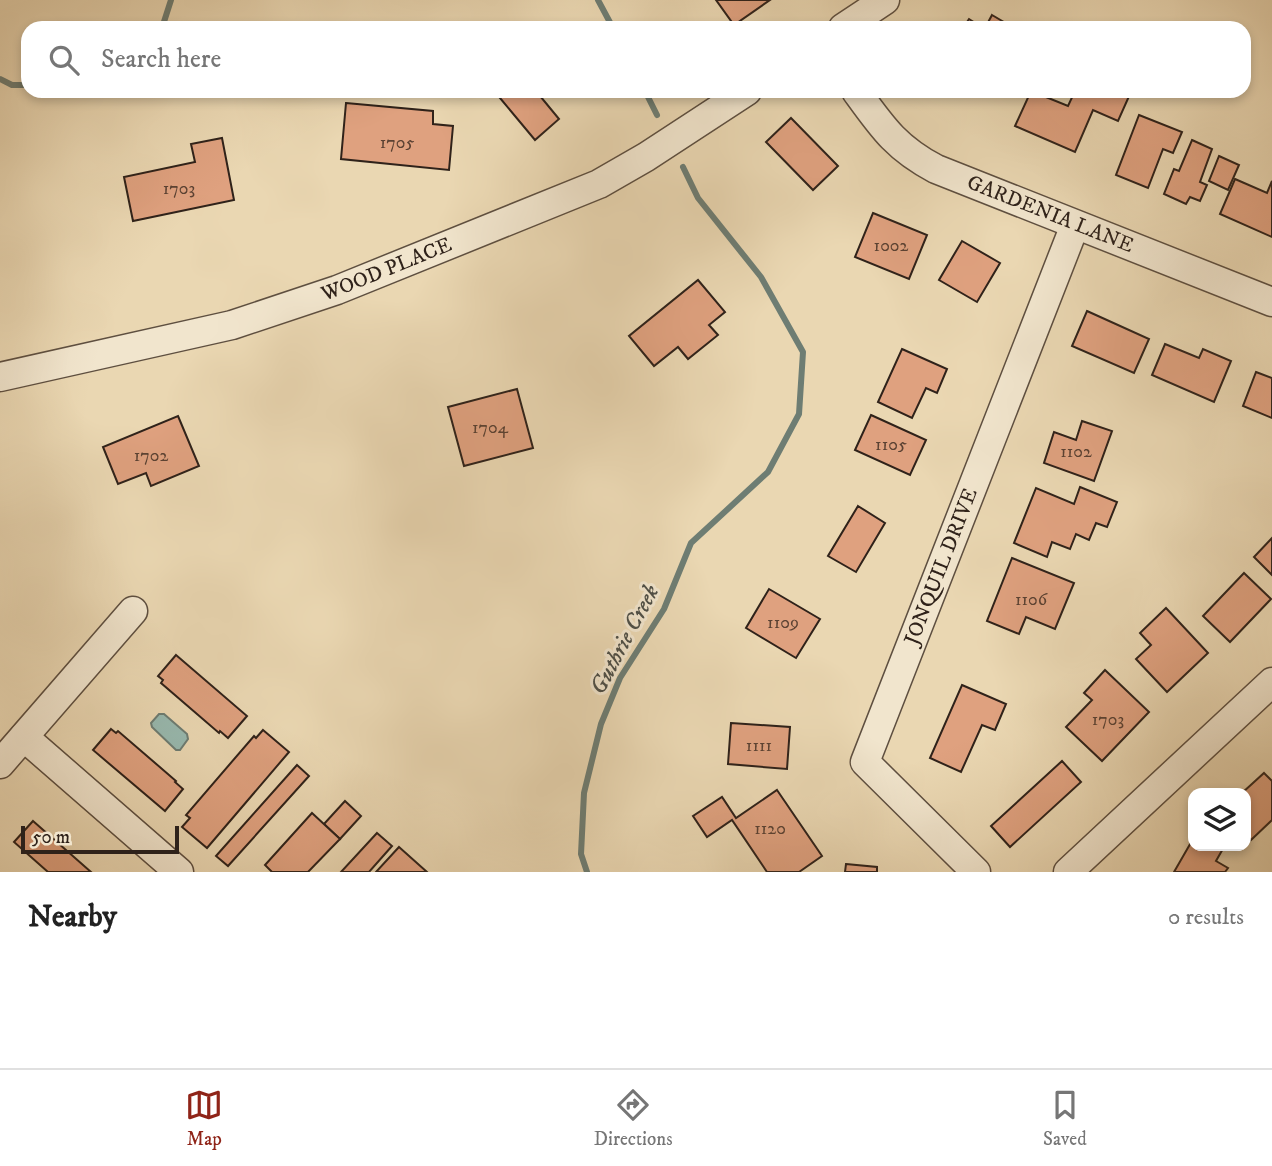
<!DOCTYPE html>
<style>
:root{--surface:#fff;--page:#f2f2f2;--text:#222;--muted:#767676;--line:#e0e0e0;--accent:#8f2418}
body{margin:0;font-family:"IM FELL DW Pica",serif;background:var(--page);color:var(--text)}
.controls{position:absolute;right:21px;bottom:21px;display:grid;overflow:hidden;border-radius:14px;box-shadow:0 4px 10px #0003}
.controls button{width:63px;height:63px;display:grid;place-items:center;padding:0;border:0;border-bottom:2px solid var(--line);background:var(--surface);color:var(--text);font:35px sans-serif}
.scale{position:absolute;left:21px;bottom:18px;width:158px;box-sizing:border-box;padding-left:7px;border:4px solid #2f221a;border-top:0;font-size:19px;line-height:24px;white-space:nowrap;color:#2f221a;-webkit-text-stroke:5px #f1e5cd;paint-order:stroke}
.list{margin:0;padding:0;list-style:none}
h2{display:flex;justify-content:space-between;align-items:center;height:91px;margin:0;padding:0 28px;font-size:30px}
h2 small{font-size:23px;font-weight:400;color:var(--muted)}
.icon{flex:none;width:38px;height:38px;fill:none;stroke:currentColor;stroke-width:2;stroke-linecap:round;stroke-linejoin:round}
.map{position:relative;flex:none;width:1272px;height:872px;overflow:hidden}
.search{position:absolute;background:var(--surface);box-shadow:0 4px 10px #0003;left:21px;right:21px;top:21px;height:77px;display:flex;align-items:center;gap:18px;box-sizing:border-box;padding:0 24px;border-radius:21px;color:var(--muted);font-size:26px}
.sheet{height:196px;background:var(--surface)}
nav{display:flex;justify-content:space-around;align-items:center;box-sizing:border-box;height:98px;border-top:2px solid var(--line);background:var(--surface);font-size:19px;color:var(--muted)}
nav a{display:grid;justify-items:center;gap:4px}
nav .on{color:var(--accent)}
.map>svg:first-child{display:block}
.water{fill:#98b9af;stroke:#6e7d73;stroke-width:2}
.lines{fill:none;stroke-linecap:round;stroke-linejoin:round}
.stream{stroke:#6e7d73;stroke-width:6}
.building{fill:#dfa17f;stroke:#2f221a;stroke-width:2}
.minor-casing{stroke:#5e4f40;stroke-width:31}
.minor{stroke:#f1e5cd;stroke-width:28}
.labels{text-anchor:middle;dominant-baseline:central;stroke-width:6;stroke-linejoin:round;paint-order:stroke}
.number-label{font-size:18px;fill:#5b4233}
.street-label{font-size:21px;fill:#2f221a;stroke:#f1e5cd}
.water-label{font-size:23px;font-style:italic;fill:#4e4f47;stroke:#f1e5cd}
</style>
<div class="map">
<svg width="1272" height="872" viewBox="0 0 1272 872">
<rect width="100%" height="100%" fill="#ead7b2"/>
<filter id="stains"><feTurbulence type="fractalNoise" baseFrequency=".00286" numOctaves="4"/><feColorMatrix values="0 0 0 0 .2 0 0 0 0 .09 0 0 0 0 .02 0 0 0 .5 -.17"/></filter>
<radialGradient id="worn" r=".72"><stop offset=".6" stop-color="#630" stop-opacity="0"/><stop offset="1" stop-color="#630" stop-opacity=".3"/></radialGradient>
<polygon class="water" points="159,714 164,714 187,734 188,739 180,750 176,750 152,727 151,723"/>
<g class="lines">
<g class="stream">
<polyline points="598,0 613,28"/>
<polyline points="162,28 171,0"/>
<polyline points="0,79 12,85 28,85"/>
<polyline points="645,91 657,115"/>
<polyline points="587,872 581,854 584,793 601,724 620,678 664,609 691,543 768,472 799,414 803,352 761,277 698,198 683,167"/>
</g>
</g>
<g class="building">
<polygon points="716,0 770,0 734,25"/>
<polygon points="992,15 1014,28 985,28"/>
<polygon points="969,19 983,28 963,28"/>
<polygon points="508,91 536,91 559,119 535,140 500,98"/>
<polygon points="1031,91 1068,106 1075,91 1122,91 1130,94 1118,121 1093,110 1075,152 1015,126"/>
<polygon points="346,103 433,111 433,124 453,126 449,170 341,159"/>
<polygon points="1139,115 1182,132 1173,153 1163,149 1148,188 1116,175"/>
<polygon points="791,118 838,166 813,190 766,142"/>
<polygon points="222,138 234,200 133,221 124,177 195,162 191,144"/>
<polygon points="1192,140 1212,149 1200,182 1207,185 1200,201 1190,197 1186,204 1164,194 1174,169 1179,171"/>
<polygon points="1219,156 1239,165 1228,190 1209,181"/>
<polygon points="1235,179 1267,193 1272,181 1272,237 1220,214"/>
<polygon points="873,213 927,235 909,279 855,257"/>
<polygon points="962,241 1000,263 977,302 939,280"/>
<polygon points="698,280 725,312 709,325 718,335 688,359 678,347 654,366 629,336"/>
<polygon points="1087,311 1149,339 1134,373 1072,346"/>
<polygon points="1165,344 1199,358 1203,349 1231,361 1214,402 1152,375"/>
<polygon points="902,349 947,369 937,393 926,388 912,418 878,402"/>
<polygon points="1256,372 1272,378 1272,418 1243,406"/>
<polygon points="517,389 533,448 464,466 448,407"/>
<polygon points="871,415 926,440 910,475 855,450"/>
<polygon points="178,416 199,466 151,486 146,473 118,484 103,447"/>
<polygon points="1082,421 1112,431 1094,481 1044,463 1054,432 1076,440"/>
<polygon points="1080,487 1117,502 1107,527 1096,523 1089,540 1076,534 1070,549 1052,542 1047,557 1014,543 1036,488 1074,504"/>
<polygon points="858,506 885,523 856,572 828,556"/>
<polygon points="1272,538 1272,575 1254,557"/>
<polygon points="1012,558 1074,583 1055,629 1026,617 1019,634 987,621"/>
<polygon points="1244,573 1271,599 1230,642 1203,616"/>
<polygon points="769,589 820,619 796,658 746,628"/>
<polygon points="1166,608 1208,653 1167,692 1136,659 1151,645 1140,633"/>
<polygon points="176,655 247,716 228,738 220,731 219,733 161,683 163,680 158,676"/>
<polygon points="1105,670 1149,712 1102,761 1066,727 1092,700 1084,693"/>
<polygon points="962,685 1006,704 995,730 982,725 961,772 930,758"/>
<polygon points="731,723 790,727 787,769 728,764"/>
<polygon points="111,729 116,733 118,731 176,781 175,782 183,789 165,811 93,750"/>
<polygon points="263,730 289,752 207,848 182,827 190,818 186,815 254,736 256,738"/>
<polygon points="1062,761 1081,782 1010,847 991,826"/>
<polygon points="297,765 309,776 228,866 216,856"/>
<polygon points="1264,773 1272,781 1272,820 1251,840 1246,834 1246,793 1242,793"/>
<polygon points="777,790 822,856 799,872 767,872 732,820 707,837 693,816 722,797 736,818"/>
<polygon points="345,801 361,816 340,839 324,824"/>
<polygon points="312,813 340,839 308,872 272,872 265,865"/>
<polygon points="33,821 91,872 48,872 14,842"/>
<polygon points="377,833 392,846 369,872 341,872"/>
<polygon points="1193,839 1193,846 1224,847 1216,861 1228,868 1225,872 1174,872"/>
<polygon points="399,847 427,872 376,872"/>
<polygon points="846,864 877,867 877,872 845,872"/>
</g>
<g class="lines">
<g class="minor-casing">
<g id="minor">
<polyline points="843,28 885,0"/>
<path id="s1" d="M856 91C882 127 896 148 936 169L1272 302"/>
<path id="s2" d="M0 377 232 325 337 290 599 184 646 157 747 91"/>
<polyline points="24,737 179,872"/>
<polyline points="0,764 133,611"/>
<path id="s3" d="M976 872 865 762 1075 225"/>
<polyline points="1068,872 1272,682"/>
</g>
</g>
<use href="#minor" class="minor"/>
</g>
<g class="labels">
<g class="number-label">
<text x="397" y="143">1705</text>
<text x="179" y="189">1703</text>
<text x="891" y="246">1002</text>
<text x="490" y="428">1704</text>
<text x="891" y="445">1105</text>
<text x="1076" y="452">1102</text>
<text x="151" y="456">1702</text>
<text x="1031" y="600">1106</text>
<text x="783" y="623">1109</text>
<text x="1108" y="720">1703</text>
<text x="759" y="746">1111</text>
<text x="770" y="829">1120</text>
</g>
<g class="street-label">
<text stroke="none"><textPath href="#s1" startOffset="236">GARDENIA LANE</textPath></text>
<text stroke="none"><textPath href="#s2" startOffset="402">WOOD PLACE</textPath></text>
<text stroke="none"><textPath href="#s3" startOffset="366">JONQUIL DRIVE</textPath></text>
</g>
<g class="water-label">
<text transform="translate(625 640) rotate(-62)">Guthrie Creek</text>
</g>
</g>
<rect width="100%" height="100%" filter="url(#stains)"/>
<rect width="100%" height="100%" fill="url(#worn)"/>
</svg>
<div class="controls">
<button><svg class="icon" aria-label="layers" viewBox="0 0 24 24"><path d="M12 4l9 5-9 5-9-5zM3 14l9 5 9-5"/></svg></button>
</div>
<div class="scale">50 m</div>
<div class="search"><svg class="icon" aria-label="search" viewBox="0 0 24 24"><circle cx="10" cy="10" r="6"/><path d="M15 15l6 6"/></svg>Search here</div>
</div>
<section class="sheet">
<h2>Nearby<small>0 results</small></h2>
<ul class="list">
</ul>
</section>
<nav>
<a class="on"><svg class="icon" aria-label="map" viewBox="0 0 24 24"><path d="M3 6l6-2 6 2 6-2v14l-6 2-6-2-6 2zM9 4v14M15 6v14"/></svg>Map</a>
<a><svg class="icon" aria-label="directions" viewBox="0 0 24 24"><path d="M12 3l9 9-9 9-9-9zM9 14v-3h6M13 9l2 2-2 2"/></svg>Directions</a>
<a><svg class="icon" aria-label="saved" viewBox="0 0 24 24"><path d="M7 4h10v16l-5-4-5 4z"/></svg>Saved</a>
</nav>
